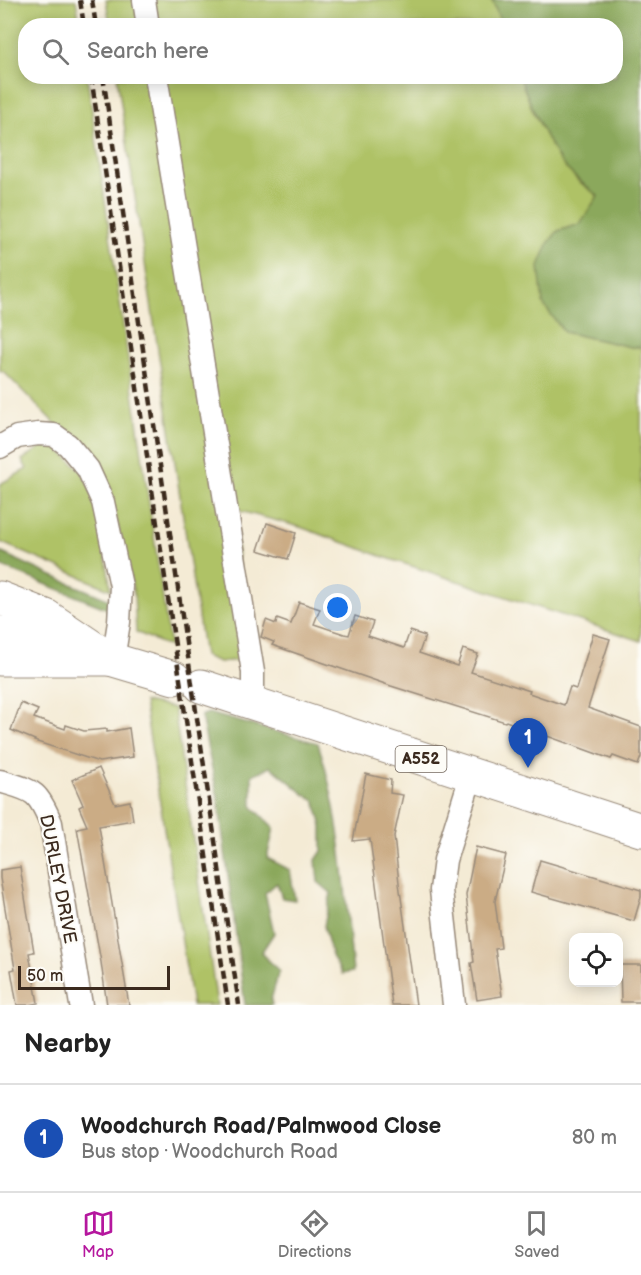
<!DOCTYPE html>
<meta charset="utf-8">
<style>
:root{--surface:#fff;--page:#f2f2f2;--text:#222;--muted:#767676;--line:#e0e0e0;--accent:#b5179e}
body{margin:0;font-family:"Balsamiq Sans",sans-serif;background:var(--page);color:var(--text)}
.controls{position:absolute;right:18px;bottom:18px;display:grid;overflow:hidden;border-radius:12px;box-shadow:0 3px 15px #0003}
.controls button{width:54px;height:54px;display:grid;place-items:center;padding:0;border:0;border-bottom:2px solid var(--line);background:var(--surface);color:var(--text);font:30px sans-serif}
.scale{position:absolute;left:18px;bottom:15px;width:152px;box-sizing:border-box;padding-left:6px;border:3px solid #3b2a1e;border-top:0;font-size:16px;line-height:21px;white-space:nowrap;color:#3b2a1e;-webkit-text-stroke:4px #fdfcf7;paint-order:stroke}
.you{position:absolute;left:338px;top:608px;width:21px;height:21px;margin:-15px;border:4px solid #fff;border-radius:50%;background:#1a73e8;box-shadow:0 0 0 9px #1a73e833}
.badge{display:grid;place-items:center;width:39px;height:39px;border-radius:50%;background:var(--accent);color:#fff;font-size:20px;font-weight:700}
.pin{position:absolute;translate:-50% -50px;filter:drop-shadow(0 2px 3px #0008)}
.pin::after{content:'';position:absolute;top:32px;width:21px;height:18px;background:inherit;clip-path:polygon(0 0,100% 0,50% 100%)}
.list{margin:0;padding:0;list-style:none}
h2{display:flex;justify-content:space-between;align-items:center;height:78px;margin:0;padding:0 24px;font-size:26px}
h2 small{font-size:20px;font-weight:400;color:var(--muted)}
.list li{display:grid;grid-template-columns:39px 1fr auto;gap:18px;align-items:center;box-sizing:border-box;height:108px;padding:0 24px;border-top:2px solid var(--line)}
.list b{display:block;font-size:22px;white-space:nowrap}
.list p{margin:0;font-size:20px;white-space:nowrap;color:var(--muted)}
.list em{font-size:20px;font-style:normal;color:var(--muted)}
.icon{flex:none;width:33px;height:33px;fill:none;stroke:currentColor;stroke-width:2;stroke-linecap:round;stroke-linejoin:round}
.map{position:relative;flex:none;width:641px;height:1005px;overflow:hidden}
.search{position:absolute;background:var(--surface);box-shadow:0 3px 15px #0003;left:18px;right:18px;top:18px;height:66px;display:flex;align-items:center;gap:15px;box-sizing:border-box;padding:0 21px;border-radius:24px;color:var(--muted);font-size:22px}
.sheet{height:186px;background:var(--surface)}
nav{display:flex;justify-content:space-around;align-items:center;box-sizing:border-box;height:84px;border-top:2px solid var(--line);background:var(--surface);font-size:16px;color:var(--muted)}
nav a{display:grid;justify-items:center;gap:3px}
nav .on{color:var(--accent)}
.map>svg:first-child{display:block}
.green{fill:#afc266;stroke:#757642;stroke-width:1.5}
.forest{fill:#8ba85b;stroke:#63693c;stroke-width:1.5}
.building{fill:#cbac85}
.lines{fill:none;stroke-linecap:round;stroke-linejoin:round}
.minor-casing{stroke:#988a7a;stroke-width:25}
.major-casing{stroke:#988a7a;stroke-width:31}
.highway-casing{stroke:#988a7a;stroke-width:35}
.minor{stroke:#fff;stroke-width:22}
.major{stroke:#fff;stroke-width:28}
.highway{stroke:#fff;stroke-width:33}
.rail{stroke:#3b2a1e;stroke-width:4.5;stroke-dasharray:9 4.5;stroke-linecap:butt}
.labels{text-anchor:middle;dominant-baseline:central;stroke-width:4.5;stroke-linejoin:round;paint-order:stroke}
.shield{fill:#fdfcf7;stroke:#75695f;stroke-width:1.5}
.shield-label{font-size:16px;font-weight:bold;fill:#3b2a1e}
.street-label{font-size:18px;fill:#3b2a1e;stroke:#fdfcf7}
</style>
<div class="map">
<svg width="641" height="1005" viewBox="0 0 641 1005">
<rect width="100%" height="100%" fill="#fdfcf7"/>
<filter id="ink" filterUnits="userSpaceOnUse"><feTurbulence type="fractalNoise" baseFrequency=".0167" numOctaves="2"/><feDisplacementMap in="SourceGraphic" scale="12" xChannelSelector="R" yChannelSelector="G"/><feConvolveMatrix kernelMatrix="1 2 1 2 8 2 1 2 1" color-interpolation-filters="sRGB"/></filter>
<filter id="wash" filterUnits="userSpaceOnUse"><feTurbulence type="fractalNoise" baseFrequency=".008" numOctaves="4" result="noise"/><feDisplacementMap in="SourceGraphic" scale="24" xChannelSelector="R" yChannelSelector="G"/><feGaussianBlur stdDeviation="1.35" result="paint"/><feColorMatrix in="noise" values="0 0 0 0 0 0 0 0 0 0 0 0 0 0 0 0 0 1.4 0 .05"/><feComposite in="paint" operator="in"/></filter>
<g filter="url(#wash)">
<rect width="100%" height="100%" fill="#f4ebd5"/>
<g class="green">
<polygon points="0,0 76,0 80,25 26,26 26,76 87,77 170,647 136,632 134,594 112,502 84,453 3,371 0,372"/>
<polygon points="106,0 492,0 502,25 110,25"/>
<polygon points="117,77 520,77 534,114 577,180 598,196 580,224 558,231 564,332 631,347 641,347 641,641 381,556 300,527 236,510 241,660 219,662 204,656"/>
<polygon points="43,446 56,447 82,471 97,503 111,590 0,542 0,484 27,469 22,460"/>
<polygon points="144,702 174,708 217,1005 192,1005"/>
</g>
<g class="forest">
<path d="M492 0H641V347H631L564 332 543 304 539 266 549 242 558 231 580 224 598 196C585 185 570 175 560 161 543 135 531 106 520 77L616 76V26L502 25Z"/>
<polygon points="0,552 50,575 110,600 115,612 0,566"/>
<path d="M208 713 318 743C342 816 345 896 353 972L342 974 332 956 324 926 331 893 318 882 316 860 322 851V826L315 801C298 792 287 777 270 767L252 775V806L274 828 267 858 290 870 295 900 282 898 277 883 265 893 274 933 261 953 279 971 271 1000 272 1005H245L218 798 201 716Z"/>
</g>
<g id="blocks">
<g class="building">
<polygon points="267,523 296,533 288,559 258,550"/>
<polygon points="299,602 320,609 314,624 344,634 349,635 355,616 373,622 368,636 404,648 410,631 425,636 419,653 457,666 463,649 478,654 471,672 530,691 529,693 564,705 570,687 576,689 593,634 610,639 588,708 641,727 641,757 638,765 613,756 611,759 506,721 505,722 391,686 272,645 274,642 261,637 266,620 276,624 277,619 291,624"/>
<polygon points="21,703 38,710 34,718 65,729 66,725 84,731 107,729 107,732 129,728 133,757 99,762 34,741 35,740 11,730"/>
<polygon points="99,768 115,804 130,801 133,820 99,826 129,1005 107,1005 101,962 77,828 87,826 79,807 83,805 72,780"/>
<polygon points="366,774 391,780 390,793 403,795 394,836 399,883 416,1005 392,1005 370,839 353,841"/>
<polygon points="476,847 506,855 495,901 501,948 495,949 502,996 477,1000 471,963 474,962 466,895"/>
<polygon points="540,860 641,890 641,897 634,921 531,892"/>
<polygon points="20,867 34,952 29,953 38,1003 29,1005 17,1005 11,970 15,969 0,878 0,870"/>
<polygon points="620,965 641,965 641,1002 621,1002"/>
</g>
</g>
</g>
<g filter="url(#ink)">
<use href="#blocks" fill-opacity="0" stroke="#988a7a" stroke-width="1.5"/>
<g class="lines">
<g class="minor-casing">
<g id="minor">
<polyline points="144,0 148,26"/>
<polyline points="156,76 253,672 253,703"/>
<polyline points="0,447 17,437 38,434 54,435 68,445 88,469 103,502 121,586 119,622 113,660"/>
<path d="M0 781C33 791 37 789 51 823L81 1005"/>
<polyline points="454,1005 441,890 445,860 471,776"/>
</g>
</g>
<g class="major-casing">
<polyline id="major" points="0,630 82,652"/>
</g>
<g class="highway-casing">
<g id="highway">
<polyline points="0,598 46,616 110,659"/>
<polyline points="0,659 110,659 174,678"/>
<polyline points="201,686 641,830"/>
</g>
</g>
<use href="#minor" class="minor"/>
<use href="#major" class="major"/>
<use href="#highway" class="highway"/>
<g class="rail">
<polyline points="80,0 84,26"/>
<polyline points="92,0 96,26"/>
<polyline points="91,76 228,1005"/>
<polyline points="103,76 239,1005"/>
</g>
</g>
</g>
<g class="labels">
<rect class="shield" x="395.5" y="746" width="51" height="26" rx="4.5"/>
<g class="shield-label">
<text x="421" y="759">A552</text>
</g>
<g class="street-label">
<text transform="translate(58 879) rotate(79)">DURLEY DRIVE</text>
</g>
</g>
</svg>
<div class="controls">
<button><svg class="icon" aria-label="locate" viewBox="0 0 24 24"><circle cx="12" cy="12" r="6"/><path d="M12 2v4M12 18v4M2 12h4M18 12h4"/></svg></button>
</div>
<div class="scale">50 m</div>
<div class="you"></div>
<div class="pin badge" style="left:528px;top:768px;background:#1a4fb4">1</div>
<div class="search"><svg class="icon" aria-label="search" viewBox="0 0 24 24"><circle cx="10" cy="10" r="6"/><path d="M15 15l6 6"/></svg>Search here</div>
</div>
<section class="sheet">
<h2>Nearby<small></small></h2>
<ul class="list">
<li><span class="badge" style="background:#1a4fb4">1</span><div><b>Woodchurch Road/Palmwood Close</b><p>Bus stop · Woodchurch Road</p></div><em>80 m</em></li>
</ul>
</section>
<nav>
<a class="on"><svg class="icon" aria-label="map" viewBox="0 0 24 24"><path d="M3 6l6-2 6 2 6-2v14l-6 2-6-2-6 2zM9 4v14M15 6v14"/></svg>Map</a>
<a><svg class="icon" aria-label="directions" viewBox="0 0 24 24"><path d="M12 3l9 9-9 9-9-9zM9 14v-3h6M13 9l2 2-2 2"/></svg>Directions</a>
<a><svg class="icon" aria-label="saved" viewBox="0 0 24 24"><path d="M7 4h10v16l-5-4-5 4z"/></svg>Saved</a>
</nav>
